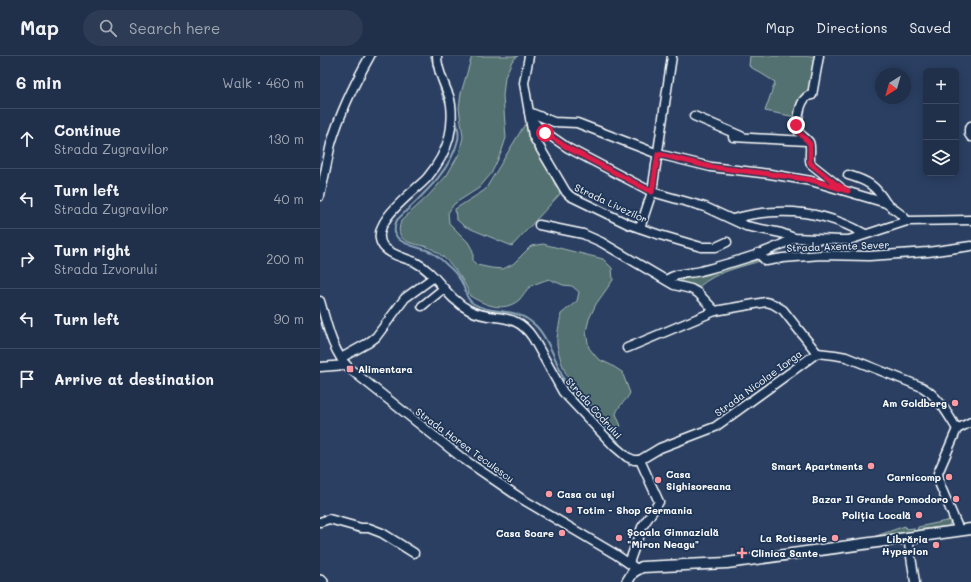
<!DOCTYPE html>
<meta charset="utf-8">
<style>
:root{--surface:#202f4a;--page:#2d3b54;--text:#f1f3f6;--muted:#a2a9b5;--line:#3d4a62}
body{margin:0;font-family:Mali,sans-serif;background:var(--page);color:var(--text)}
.controls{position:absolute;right:12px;top:12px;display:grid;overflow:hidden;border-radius:6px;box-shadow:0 2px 10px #0003}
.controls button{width:36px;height:36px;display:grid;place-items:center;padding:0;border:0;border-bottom:1px solid var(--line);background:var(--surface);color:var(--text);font:20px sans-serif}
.compass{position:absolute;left:555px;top:12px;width:36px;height:36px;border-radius:50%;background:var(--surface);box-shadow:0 2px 10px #0003;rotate:217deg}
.stop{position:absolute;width:12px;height:12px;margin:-9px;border:3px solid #e11d48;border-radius:50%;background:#fff}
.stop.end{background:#e11d48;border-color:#fff;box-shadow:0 1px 4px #0008}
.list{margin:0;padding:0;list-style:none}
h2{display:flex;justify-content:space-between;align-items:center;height:52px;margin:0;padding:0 16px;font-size:17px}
h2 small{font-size:13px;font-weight:400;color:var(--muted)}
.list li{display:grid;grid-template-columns:26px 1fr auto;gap:12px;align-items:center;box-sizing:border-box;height:60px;padding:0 16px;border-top:1px solid var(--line)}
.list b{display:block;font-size:15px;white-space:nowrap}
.list p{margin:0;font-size:13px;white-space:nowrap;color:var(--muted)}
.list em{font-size:13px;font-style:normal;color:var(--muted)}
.icon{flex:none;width:22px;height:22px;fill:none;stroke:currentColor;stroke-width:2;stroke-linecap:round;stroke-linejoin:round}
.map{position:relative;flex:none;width:651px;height:526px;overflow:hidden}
header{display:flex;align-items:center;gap:24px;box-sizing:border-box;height:56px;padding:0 20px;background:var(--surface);border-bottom:1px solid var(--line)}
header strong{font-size:19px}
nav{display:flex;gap:22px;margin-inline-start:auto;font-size:14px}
.search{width:280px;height:36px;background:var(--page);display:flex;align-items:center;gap:10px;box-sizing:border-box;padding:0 14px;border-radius:22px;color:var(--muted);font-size:15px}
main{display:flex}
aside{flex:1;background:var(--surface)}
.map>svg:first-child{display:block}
.green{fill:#527170;stroke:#a8b8b8}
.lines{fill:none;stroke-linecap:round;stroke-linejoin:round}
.stream{stroke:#8ba5b4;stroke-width:2}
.minor-casing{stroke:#fff;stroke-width:11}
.major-casing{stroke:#fff;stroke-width:13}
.highway-casing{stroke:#fff;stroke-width:14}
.minor{stroke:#1d3557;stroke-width:8}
.major{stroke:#1d3557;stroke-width:10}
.highway{stroke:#1d3557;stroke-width:11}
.route{stroke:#e11d48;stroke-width:5}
.poi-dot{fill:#ff9aa2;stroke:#1d3557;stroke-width:1.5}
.labels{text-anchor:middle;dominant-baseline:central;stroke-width:3.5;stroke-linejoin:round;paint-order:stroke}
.street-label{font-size:10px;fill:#fff;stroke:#1d3557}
.poi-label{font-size:10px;font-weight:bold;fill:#fff;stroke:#1d3557;text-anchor:end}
</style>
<header>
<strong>Map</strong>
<div class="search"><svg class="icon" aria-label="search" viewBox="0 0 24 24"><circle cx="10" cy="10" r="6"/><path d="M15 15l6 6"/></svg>Search here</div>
<nav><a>Map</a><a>Directions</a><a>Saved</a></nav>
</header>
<main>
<aside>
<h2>6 min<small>Walk · 460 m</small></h2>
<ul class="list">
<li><svg class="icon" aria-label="ahead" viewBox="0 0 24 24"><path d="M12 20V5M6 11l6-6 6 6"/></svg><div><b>Continue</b><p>Strada Zugravilor</p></div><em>130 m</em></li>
<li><svg class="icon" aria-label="left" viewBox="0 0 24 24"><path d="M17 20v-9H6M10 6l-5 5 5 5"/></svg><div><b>Turn left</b><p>Strada Zugravilor</p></div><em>40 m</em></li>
<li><svg class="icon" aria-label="right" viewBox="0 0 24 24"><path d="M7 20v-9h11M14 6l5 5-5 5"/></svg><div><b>Turn right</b><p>Strada Izvorului</p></div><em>200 m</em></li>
<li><svg class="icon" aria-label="left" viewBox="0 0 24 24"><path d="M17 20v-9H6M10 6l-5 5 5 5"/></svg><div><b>Turn left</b></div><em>90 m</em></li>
<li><svg class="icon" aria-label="arrive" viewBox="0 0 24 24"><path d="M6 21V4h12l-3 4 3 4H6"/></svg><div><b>Arrive at destination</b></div></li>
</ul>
</aside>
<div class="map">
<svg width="651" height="526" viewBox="0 0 651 526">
<rect width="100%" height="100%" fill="#2a3f62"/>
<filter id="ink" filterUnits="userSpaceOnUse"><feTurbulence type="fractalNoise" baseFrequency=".025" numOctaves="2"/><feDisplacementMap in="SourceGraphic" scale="8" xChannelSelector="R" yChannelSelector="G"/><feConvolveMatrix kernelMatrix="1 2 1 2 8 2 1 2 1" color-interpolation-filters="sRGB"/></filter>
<g filter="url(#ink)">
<g class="green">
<path d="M152 0H198L192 5 185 21 183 40 186 82 181 97 171 118 159 132 134 148 128 157 129 167 148 186 153 195V205L157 209 171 212 183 213 193 208 211 190 223 188 283 203 292 212 293 224 276 248 269 263 266 276 269 292 278 303 291 309 302 316 310 337C306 346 299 348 296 358L301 370 295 371C282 361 256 336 248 322 243 313 239 299 237 289 236 280 240 267 241 258L257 245 259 236 252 230 243 229 229 223C223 225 217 227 211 230 206 233 203 240 199 244 183 257 165 249 150 240 144 222 128 202 112 193 100 186 72 191 81 165L108 140 127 119 139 98 143 81 139 52 141 37Z"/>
<polygon points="430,0 496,0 491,29 481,43 476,61 445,55 455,26 429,10"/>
<polygon points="205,68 240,138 192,190 144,170 136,163 135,153 165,134"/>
<path d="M437 202 443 204C422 211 396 215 379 231L364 227 360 224Z"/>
<polygon points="631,464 629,470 597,474 598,471"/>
<polygon points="585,470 586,473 594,472 594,475 553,481"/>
</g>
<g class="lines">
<g class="stream">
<polyline points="111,0 115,14"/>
<polyline points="118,24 123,41 127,48"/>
<path d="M135 60C137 68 140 76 138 84 130 117 100 141 77 164 66 189 96 189 111 196 116 199 123 205 127 209 132 213 138 220 141 225 146 233 145 243 154 248 176 260 194 249 216 270 225 279 232 295 237 307 241 315 243 324 248 332 258 345 272 356 284 368 291 375 297 384 302 393"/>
<polyline points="307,404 309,409"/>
</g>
<g class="minor-casing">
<g id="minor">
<path d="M117 0C117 14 124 27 129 40 133 52 132 70 129 82 125 97 117 110 107 122 94 136 47 168 63 190 70 199 85 202 95 206 117 217 126 242 149 254 173 267 194 253 213 282L243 336 294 390 307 401 314 404H320"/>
<polyline points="209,0 204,27 213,80 246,136 250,140 308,168 340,179 381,191 396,191 407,186"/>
<path d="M499 0 492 39C480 40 479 59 477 69 477 78 484 80 489 86 492 92 488 102 491 108L520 131"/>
<polyline points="209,56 234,66 257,67 338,98 391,111 450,118 491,125 566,147 583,160 587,165"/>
<polyline points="374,60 421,80"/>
<polyline points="211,63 219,72 248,92 332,136 385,151 426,170 461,177 474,182 520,184 529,184 587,165 651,164"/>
<polyline points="651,70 649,73 649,78 651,81"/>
<polyline points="413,81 487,85"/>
<path d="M528 119C548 125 555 129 566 147"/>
<path d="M0 140C4 123 7 105 11 88 20 57 34 28 50 0"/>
<path d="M413 163C459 150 503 154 545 178"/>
<polyline points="219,169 263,178 281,186 354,229 371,233 378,237 395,255"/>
<polyline points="320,172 332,136 352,0"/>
<polyline points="438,197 446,205 463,202 501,199 549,200 608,196 651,190"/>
<path d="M346 224C357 216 369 218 381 215 410 207 449 197 474 182"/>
<path d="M0 245C7 268 12 296 30 313L142 402 202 443 295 498 317 513"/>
<polyline points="102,250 123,233"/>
<polyline points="307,292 395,255 446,246 453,248 463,254 497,297"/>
<path d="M497 297 515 299 526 301 602 331C619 341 627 357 637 373"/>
<polyline points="21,302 48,287 56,281 85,242 114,221"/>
<polyline points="0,311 26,309"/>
<polyline points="637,373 618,417 620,429 639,474"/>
<polyline points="637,373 651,366"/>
<polyline points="320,404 340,392 395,371 402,366 497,297"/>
<polyline points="0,466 9,463 41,472 49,472 62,477 94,497"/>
<polyline points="588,482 595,526"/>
<polyline points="309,507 322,471 339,446 320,404"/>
</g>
</g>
<g class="major-casing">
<polyline id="major" points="307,526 313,516 322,511 407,507 651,473"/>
</g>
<g class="highway-casing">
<polyline id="highway" points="0,525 2,526"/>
</g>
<use href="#minor" class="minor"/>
<use href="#major" class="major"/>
<use href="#highway" class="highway"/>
</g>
</g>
<g class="lines" filter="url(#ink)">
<path class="route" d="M225 77 248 92 332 136 338 98 391 111 450 118 491 124 528 135 516 128 491 108 490 106V88C485 81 477 78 476 69"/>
</g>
<g class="poi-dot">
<rect x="26" y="309" width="8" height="8" rx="2"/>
<circle cx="635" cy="347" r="4"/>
<circle cx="551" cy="410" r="4"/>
<circle cx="629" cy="421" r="4"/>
<circle cx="338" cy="424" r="4"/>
<circle cx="229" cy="438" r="4"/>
<circle cx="636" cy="443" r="4"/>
<circle cx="249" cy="454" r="4"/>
<circle cx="599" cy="459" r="4"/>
<circle cx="242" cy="477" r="4"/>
<circle cx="299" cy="482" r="4"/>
<circle cx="515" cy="482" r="4"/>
<circle cx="616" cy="489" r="4"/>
<path d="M420 491h4v4h4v4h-4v4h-4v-4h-4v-4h4z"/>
</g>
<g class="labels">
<g class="street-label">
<text transform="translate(291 147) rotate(25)">Strada Livezilor</text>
<text transform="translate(518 190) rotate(-2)">Strada Axente Sever</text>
<text transform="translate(438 327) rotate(-36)">Strada Nicolae Iorga</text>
<text transform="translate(274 352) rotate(48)">Strada Codrului</text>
<text transform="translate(145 389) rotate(36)">Strada Horea Teculescu</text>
</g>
<g class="poi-label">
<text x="38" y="313" text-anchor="start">Alimentara</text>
<text x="627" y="347">Am Goldberg</text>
<text x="543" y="410">Smart Apartments</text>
<text x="346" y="418" text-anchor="start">Casa<tspan x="346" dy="12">Sighisoreana</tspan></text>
<text x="621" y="421">Carnicomp</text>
<text x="237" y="438" text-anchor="start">Casa cu uși</text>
<text x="628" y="443">Bazar Il Grande Pomodoro</text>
<text x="257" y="454" text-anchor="start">Totim - Shop Germania</text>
<text x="591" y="459">Poliția Locală</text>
<text x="307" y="476" text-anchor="start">Şcoala Gimnazială<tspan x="307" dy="12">"Miron Neagu"</tspan></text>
<text x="234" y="477">Casa Soare</text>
<text x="507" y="482">La Rotisserie</text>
<text x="608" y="483">Librăria<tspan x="608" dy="12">Hyperion</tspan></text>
<text x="431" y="497" text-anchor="start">Clinica Sante</text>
</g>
</g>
</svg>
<div class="controls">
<button>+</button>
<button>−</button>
<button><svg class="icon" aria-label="layers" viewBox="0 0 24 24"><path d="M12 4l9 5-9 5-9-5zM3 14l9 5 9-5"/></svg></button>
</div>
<svg class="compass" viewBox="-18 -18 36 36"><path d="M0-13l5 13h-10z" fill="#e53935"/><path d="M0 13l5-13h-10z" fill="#a2a9b5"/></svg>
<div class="stop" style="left:225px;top:77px"></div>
<div class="stop end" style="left:476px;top:69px"></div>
</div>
</main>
